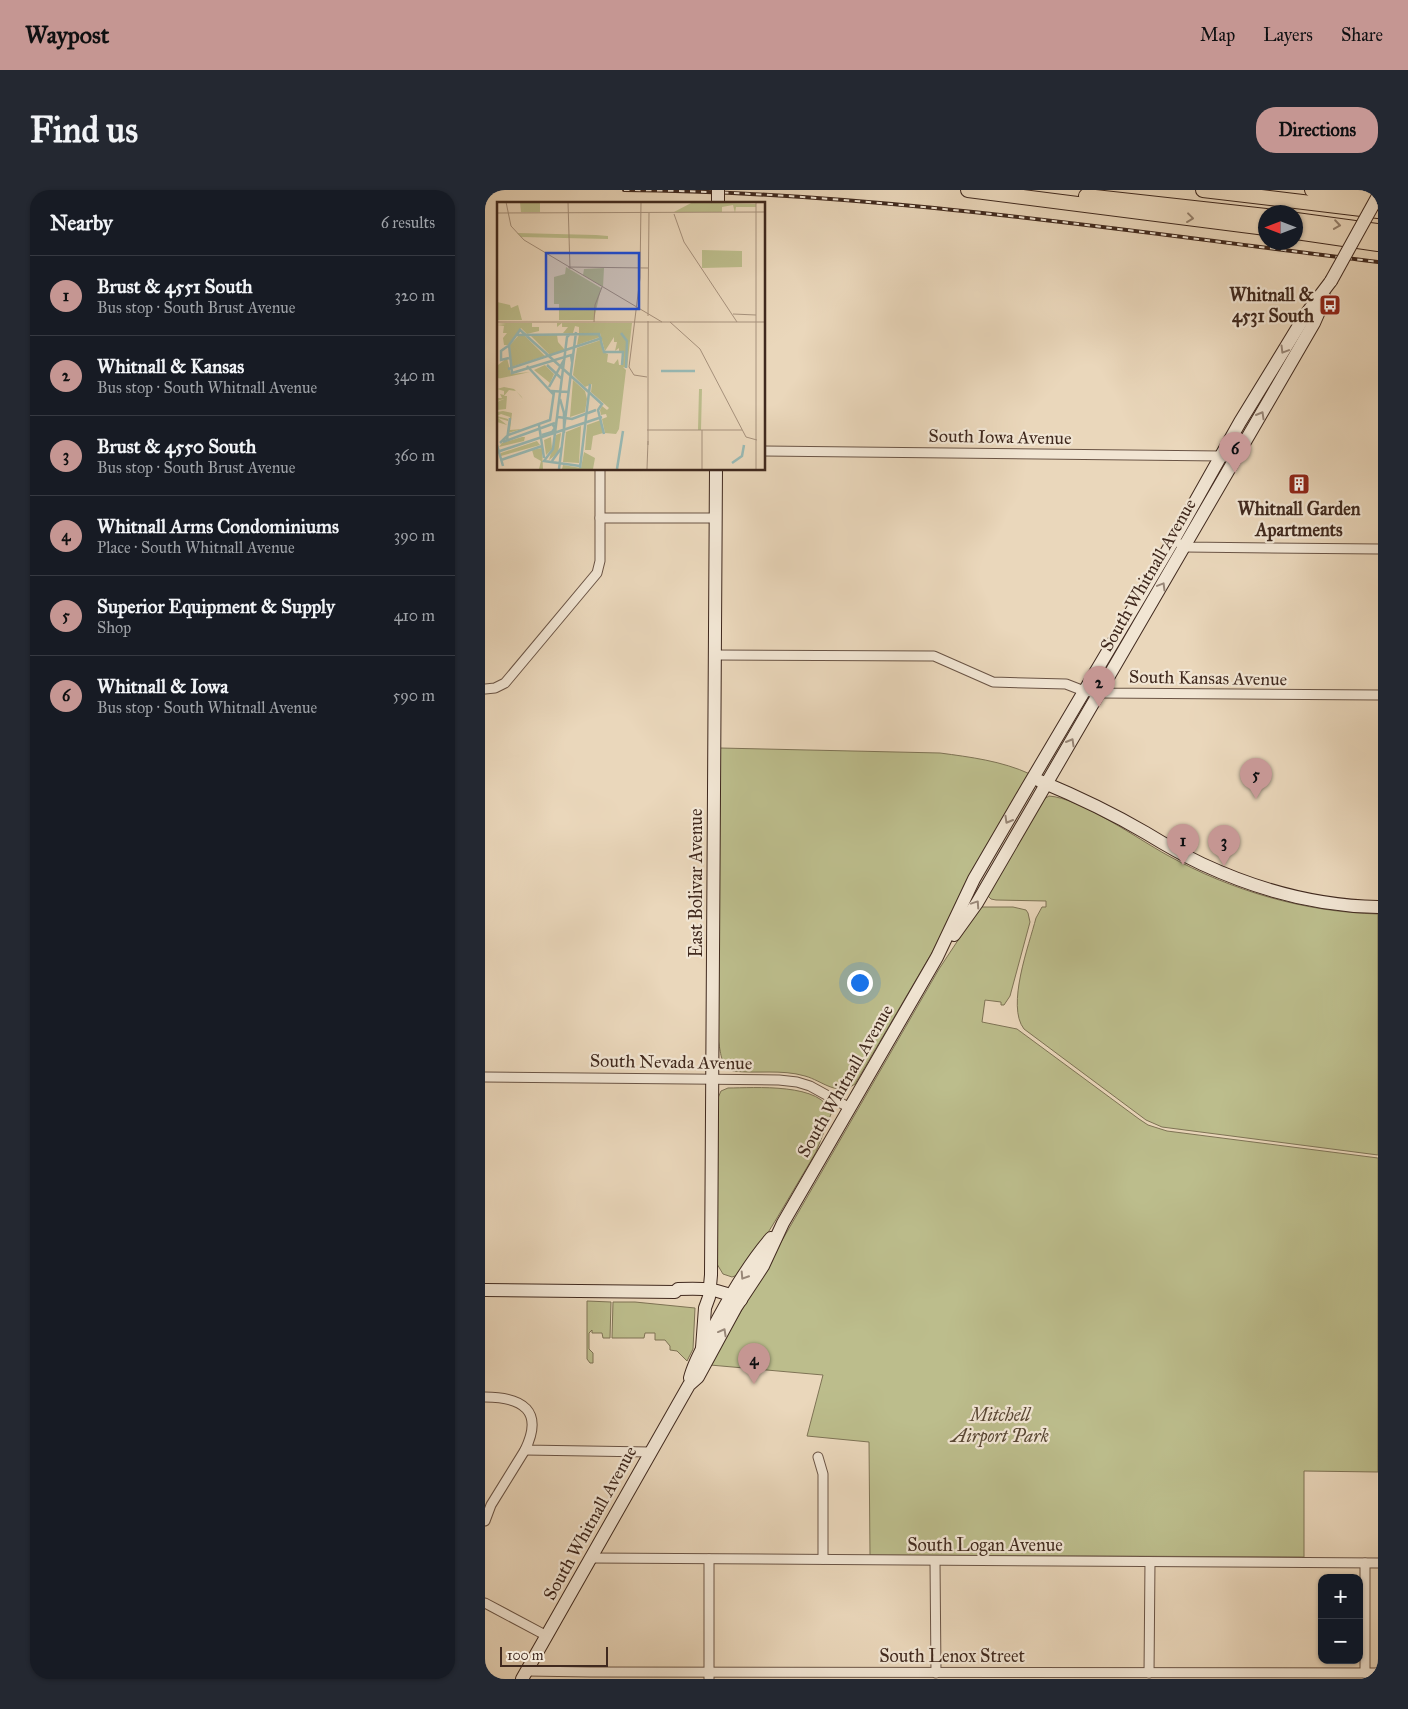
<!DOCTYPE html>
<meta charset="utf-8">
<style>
:root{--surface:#171b24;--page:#242831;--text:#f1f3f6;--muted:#9ea1a6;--line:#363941;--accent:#c59692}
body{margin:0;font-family:"IM FELL Great Primer",serif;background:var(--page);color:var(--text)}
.controls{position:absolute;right:15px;bottom:15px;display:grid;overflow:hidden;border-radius:10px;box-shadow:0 1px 4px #0004}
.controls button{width:45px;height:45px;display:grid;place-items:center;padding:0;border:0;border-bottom:1px solid var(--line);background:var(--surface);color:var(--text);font:25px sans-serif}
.compass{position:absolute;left:773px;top:15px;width:45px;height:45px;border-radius:50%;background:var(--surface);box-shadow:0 1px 4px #0004;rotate:270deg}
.scale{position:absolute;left:15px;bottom:12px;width:108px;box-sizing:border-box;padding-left:5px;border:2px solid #40291e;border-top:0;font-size:14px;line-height:18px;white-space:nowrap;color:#40291e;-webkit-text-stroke:4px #f1e5d3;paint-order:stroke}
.you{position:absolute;left:374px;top:792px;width:18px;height:18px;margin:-12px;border:4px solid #fff;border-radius:50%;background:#1a73e8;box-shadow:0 0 0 8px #1a73e833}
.badge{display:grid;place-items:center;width:32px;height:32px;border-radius:50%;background:var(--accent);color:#111;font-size:16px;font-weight:700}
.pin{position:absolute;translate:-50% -41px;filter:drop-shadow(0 1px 2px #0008)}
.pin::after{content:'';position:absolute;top:26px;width:18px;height:15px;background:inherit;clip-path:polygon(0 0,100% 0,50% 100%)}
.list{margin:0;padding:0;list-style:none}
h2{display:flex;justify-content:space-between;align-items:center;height:65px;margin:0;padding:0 20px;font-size:21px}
h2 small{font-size:16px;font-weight:400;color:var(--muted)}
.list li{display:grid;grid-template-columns:32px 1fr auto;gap:15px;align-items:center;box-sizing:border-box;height:80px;padding:0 20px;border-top:1px solid var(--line)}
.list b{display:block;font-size:19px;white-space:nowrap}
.list p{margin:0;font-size:16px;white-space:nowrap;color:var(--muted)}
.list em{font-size:16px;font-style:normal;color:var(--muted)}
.map{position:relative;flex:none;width:893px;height:1489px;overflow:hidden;border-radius:20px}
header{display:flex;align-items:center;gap:30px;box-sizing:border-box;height:70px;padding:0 25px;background:var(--accent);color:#111}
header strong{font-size:24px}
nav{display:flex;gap:28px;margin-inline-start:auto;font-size:18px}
.intro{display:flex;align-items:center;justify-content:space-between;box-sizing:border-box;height:120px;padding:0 30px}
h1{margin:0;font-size:35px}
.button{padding:12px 22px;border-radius:20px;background:var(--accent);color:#111;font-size:18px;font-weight:700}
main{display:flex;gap:30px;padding:0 30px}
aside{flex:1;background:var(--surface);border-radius:20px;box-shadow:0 1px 4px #0004}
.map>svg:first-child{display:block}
.green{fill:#bcbd8c;stroke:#7e7355}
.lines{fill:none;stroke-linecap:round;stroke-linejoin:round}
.street-casing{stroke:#6a5445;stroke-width:11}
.secondary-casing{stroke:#40291e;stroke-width:14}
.primary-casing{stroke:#40291e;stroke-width:16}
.street{stroke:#f1e5d3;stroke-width:9}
.secondary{stroke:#f1e5d3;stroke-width:12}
.primary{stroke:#ead7bb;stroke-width:14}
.rail-casing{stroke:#40291e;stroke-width:4}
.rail{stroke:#f1e5d3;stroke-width:2;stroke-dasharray:5.5;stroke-linecap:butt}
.secondary-bridge-casing{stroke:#40291e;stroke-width:14;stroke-linecap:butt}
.secondary-bridge{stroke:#f1e5d3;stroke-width:12}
.oneway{stroke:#95806c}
.oneway2{stroke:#988778}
.labels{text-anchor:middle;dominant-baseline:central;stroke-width:4.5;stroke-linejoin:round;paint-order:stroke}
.poi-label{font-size:18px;font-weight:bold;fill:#40291e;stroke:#f1e5d3;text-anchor:end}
.street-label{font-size:18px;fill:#40291e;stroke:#f1e5d3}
.park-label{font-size:18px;font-style:italic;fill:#594734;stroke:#f1e5d3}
.inset-river{fill:none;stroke:#98b9b4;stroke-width:2.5}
.inset-road{fill:none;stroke:#a6917c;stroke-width:1}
.view{fill:#1d4ed8;fill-opacity:0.15;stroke:#1d4ed8;stroke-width:2.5}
.inset-edge{fill:none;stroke:#40291e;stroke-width:2.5}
</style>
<header>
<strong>Waypost</strong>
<nav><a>Map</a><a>Layers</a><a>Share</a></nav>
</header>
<div class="intro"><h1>Find us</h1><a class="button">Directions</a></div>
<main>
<aside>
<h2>Nearby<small>6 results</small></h2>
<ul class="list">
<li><span class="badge">1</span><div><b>Brust &amp; 4551 South</b><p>Bus stop · South Brust Avenue</p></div><em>320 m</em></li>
<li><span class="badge">2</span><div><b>Whitnall &amp; Kansas</b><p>Bus stop · South Whitnall Avenue</p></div><em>340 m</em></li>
<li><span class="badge">3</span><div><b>Brust &amp; 4550 South</b><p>Bus stop · South Brust Avenue</p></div><em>360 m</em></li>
<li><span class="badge">4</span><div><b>Whitnall Arms Condominiums</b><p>Place · South Whitnall Avenue</p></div><em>390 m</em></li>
<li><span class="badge">5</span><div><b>Superior Equipment &amp; Supply</b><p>Shop</p></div><em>410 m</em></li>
<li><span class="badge">6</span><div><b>Whitnall &amp; Iowa</b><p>Bus stop · South Whitnall Avenue</p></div><em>590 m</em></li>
</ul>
</aside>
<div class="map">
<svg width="893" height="1489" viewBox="0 0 893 1489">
<rect width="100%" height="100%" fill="#ead7bb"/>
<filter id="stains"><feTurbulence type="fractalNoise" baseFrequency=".004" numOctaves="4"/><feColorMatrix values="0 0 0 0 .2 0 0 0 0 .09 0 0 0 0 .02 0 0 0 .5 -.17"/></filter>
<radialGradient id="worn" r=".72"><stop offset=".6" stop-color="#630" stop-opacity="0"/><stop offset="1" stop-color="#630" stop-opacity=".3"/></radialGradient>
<g class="green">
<path d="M235 558 455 563C485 567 517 571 545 584L449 759 370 894C352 907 338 891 320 886 296 879 272 884 248 881 235 876 236 862 233 849Z"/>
<path d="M564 606C595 608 653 649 682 665 747 701 819 722 893 724V965L677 937 661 930 539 839C521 816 544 755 551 728L557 717H561V711L511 710 506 709 502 705 559 609Z"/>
<polygon points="495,717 528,717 541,720 543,723 545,732 525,806 519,815 516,815 516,812 500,810 497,832 532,839 654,929 663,935 682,941 893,968 893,1282 819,1281 819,1367 385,1365 384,1252 322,1246 338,1185 225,1175 454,779"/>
<path d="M243 898C268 898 339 892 346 924L331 962 292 1028 258 1083 247 1087 238 1084 232 1074 233 908 236 901Z"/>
<polygon points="102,1111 126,1112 125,1148 118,1148 117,1143 107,1143 107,1140 104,1143 104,1159 108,1163 108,1173 105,1173 102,1169"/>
<polygon points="128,1112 150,1112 210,1118 208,1159 202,1171 192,1161 185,1160 185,1156 180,1150 170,1150 170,1143 160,1143 159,1148 127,1148"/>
</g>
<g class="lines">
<g class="street-casing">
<g id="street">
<polyline points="279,261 736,266 741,267"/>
<polyline points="115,328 231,328"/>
<polyline points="695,354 700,357 893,359"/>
<polyline points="231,465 449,466 508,492 581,494 599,501 614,503 893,505"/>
<polyline points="0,499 10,498 20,493 112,383 115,371 115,279"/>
<polyline points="0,887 294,890 312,892 325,896 365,918"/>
<path d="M0 1207C38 1207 59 1221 40 1260L165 1262"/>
<polyline points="333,1267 338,1284 338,1369"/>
<polyline points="0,1331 6,1315 40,1260"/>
<polyline points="106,1368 893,1373"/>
<polyline points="450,1371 451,1483"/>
<polyline points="0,1413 62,1446"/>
<polyline points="42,1481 105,1482 893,1483"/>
<polyline points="664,1483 665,1372"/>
<polyline points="880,1483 880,1373"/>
<polyline points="224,1489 224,1369"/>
</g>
</g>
<g class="secondary-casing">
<g id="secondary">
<path d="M555 591C591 606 627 623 661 643 679 654 698 665 717 674 773 700 832 716 893 717"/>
<polyline points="469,745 492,713 829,133 840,108"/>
<path d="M0 1100 190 1102 193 1099C220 1098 231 1098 256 1110"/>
<polyline points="217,1158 220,1118 224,1107 226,1085 231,279"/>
<path d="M205 1188C209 1172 218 1157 226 1142 243 1110 262 1076 286 1048"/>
<polyline points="37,1489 204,1195 213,1187 251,1117 278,1076 298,1033 452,767 489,689 542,598 688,351 755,232 821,124 846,91"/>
</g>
</g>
<g class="primary-casing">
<g id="primary">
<polyline points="483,0 781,38"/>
<polyline points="718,0 893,21"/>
<polyline points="827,0 893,9"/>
<polyline points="601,6 781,26"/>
<polyline points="811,30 893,41"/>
<polyline points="811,42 893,54"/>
</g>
</g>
<use href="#street" class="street"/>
<use href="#secondary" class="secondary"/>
<use href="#primary" class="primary"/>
<g class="rail-casing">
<path id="rail" d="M139 0C392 2 642 41 893 72"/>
</g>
<use href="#rail" class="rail"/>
<g class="secondary-bridge-casing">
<g id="secondary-bridge">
<polyline points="233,14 233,0"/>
<polyline points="846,91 893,6"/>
</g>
</g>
<use href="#secondary-bridge" class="secondary-bridge"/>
</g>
<defs><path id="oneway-chevron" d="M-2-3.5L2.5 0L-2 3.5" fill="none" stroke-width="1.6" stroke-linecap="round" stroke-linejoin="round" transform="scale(1.25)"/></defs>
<g class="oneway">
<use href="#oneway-chevron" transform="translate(705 28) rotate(7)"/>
<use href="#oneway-chevron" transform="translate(852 35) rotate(8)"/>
</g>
<g class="oneway2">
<use href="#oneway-chevron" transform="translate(799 160) rotate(121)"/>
<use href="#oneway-chevron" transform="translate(776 225) rotate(-60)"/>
<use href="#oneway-chevron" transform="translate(677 396) rotate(-59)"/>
<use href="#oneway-chevron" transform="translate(586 552) rotate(-60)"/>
<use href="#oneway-chevron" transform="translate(523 630) rotate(120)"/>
<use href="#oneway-chevron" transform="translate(491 714) rotate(-56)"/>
<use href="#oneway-chevron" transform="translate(259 1086) rotate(123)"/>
<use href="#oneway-chevron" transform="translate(238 1142) rotate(-61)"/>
</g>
<defs>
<g id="bus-square" transform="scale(1.125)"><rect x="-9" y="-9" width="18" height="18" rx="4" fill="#8f2418" stroke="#f1e5d3"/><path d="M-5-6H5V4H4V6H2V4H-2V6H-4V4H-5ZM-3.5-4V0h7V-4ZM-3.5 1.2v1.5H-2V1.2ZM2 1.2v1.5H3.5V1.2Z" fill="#fff"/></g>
<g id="building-square" transform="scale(1.125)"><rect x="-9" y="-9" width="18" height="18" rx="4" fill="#8f2418" stroke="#f1e5d3"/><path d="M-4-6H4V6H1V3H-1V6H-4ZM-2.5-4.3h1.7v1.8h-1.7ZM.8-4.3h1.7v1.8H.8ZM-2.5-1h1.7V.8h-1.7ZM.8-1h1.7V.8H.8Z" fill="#fff"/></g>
</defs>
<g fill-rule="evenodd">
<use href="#bus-square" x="845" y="115"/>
<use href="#building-square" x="814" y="294"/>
</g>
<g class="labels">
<g class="poi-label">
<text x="829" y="105">Whitnall &amp;<tspan x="829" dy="21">4531 South</tspan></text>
<text x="814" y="319" text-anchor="middle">Whitnall Garden<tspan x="814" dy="21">Apartments</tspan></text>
</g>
<g class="street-label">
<text transform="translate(515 247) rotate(1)">South Iowa Avenue</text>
<text transform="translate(663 385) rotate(-60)">South Whitnall Avenue</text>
<text transform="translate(723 488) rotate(1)">South Kansas Avenue</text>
<text transform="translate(211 693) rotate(-90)">East Bolivar Avenue</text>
<text transform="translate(186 872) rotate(1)">South Nevada Avenue</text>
<text transform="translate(360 891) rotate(-60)">South Whitnall Avenue</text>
<text transform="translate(105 1333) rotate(-61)">South Whitnall Avenue</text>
<text x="500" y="1355">South Logan Avenue</text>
<text x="467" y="1466">South Lenox Street</text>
</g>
<g class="park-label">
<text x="515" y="1225">Mitchell<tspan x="515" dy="21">Airport Park</tspan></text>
</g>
</g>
<g transform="translate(12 12)">
<rect width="268" height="268" fill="#ead7bb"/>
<path d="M23 0H43V10H24ZM196 0 259 2V5H239L238 11 236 3 225 5V10H177ZM20 31 99 33 111 34V37L24 35ZM205 48 245 49V65L205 66ZM69 65 104 86 97 118H62V102H57V75L68 72ZM107 66 106 85 86 73 87 67ZM0 100 13 103 14 106 21 103 25 118H0ZM0 121H35V125H42V129L30 132 24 126 11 143H7L6 136 10 131H6L7 124 0 123 9 122ZM56 121H135L130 166 126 165 129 168 122 227 119 232 108 231 105 217 110 215 109 212 104 213 103 208 105 204 110 208 112 206 94 190 95 182 88 185 76 173 80 146 104 138 106 150 111 152 110 160 117 162 121 157 122 163H125L127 151 122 150V146L118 149 120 140H117V135L108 149 103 131H82V125L78 124 76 131H66L71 125H65V121L60 125V121ZM82 132H102L103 135 80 143ZM22 133 28 134 48 154 14 165 13 143ZM33 133H60L61 140 68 148 53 153ZM10 156 14 172 33 170 0 177 3 176H0L1 163ZM48 163 57 172 53 181 37 168ZM76 178 88 189 90 197 88 210 73 215ZM7 185 17 187 24 194 26 197 19 189 12 188 7 194H10L9 207 0 208V200L7 197 0 199V196H5L3 192 7 193V189L0 187ZM202 187H205L204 228H201ZM6 209 15 211 13 228 25 227 11 231 13 215 4 212 0 214 11 217V219L1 216 10 223 0 220V210ZM104 218 106 231 96 234 94 248H88L90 223ZM84 224 82 261 66 260 69 230ZM64 231 61 251 52 258 59 233ZM25 235H28L27 239 2 245 5 241ZM54 235 55 247 49 253 47 238ZM40 239 43 243 4 254V251ZM45 246 46 267H42L44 259 37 255 35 248ZM87 250 98 256 96 267H65L66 263 84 266Z" fill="#bcbd8c"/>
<path class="inset-river" d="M22 127 106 203M23 128 12 143 15 171 74 153 75 160M124 131 130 139 129 166M73 132 70 135 56 247 47 259 83 264M20 133 102 132 107 150H126L125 163M11 144 4 149V158L12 156M50 163 65 177M30 164 56 192M11 167 105 136M164 169H198M52 185 68 156M54 189 72 190M63 197 67 211V231M105 202 101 208 107 232M61 215 75 217 99 208M42 223 47 256M45 233 55 230 58 226 56 223M10 238 13 216M6 240 58 221M3 241 11 233 53 218 57 190M0 243 6 264M0 250 105 215M4 258 45 244M55 259 65 245M235 261 245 254 247 243M83 266 93 182M62 267 79 130M120 267 126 229"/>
<path class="inset-road" d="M9 0 14 24 27 38 165 120M71 0 73 67M144 0 143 76 132 165 137 173 150 175M259 0V267M0 11 268 10M177 12 187 40 240 120M71 65 151 66M236 112 259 113M151 114 152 11M0 120H268M97 120 98 103 105 85M173 120 203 147 249 235 260 238M150 228H245M151 243V119M150 267 151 239M205 267V228"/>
<path class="view" d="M49 51H142V107H49Z"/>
<rect width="268" height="268" class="inset-edge"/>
</g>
<rect width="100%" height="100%" filter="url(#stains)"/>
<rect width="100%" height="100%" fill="url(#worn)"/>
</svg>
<div class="controls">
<button>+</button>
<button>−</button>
</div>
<svg class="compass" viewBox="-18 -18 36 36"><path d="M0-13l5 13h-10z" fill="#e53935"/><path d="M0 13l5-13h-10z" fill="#9ea1a6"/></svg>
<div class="scale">100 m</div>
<div class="you"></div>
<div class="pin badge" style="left:698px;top:675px">1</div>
<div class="pin badge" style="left:614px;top:517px">2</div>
<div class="pin badge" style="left:739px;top:676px">3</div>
<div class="pin badge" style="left:269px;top:1194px">4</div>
<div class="pin badge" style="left:771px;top:609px">5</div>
<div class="pin badge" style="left:750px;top:283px">6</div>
</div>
</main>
